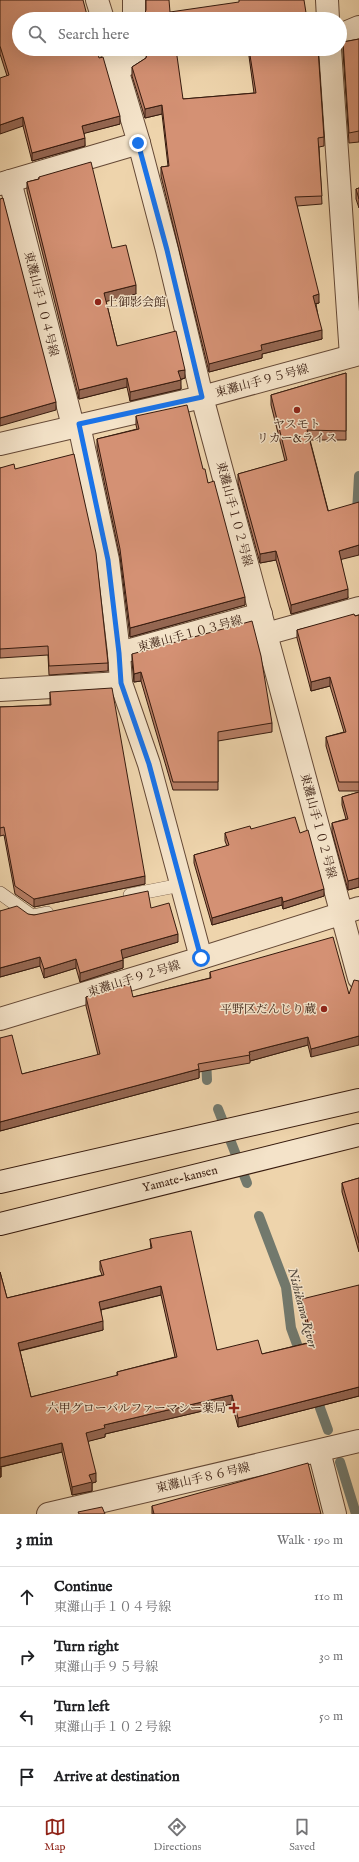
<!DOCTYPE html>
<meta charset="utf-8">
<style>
:root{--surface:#fff;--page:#f2f2f2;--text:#202124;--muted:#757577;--line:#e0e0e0;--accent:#8f2418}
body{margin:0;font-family:"IM FELL English","Noto Serif JP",serif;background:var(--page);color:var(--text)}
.stop{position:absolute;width:12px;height:12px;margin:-9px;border:3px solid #1a73e8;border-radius:50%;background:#fff}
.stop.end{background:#1a73e8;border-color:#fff;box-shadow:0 1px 4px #0008}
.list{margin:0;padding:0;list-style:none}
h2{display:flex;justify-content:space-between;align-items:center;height:52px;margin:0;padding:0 16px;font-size:17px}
h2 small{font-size:13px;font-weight:400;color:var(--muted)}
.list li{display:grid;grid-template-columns:26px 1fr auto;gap:12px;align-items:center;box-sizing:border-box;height:60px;padding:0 16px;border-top:1px solid var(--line)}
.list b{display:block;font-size:15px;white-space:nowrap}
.list p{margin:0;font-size:13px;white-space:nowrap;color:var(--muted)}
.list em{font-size:13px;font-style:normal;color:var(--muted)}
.icon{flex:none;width:22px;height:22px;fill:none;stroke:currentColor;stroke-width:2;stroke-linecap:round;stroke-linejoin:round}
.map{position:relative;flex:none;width:359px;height:1514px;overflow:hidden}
.search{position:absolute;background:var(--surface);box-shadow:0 4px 16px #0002;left:12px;right:12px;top:12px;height:44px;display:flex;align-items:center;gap:10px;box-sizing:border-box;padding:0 14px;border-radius:22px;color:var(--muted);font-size:15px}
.sheet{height:292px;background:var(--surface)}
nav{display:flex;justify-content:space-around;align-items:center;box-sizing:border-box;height:56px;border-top:1px solid var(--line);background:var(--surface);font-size:11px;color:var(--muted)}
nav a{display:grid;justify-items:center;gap:2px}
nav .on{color:var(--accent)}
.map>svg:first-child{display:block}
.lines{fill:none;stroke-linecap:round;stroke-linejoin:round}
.stream{stroke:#72796d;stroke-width:10}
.lane-casing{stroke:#654936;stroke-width:14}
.street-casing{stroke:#654936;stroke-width:24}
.secondary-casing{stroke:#371b0e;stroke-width:24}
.lane{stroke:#f4e3c9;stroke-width:13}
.street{stroke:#f4e3c9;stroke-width:22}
.secondary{stroke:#f4e3c9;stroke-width:22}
.wall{fill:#b67d64;stroke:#371b0e;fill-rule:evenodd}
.shaded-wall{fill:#946651;stroke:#371b0e}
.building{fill:#d49174;stroke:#371b0e;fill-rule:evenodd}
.route{stroke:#1a73e8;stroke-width:5}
.poi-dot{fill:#8f2418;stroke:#f4e3c9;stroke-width:1.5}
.labels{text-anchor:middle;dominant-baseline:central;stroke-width:3;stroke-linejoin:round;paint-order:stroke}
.poi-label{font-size:12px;fill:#371b0e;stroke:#f4e3c9;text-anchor:end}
.street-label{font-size:12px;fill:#371b0e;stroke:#f4e3c9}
.water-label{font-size:13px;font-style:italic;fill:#544a3e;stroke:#f4e3c9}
</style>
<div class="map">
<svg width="359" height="1514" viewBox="0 0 359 1514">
<rect width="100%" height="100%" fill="#eed4ac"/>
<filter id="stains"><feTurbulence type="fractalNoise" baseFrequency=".005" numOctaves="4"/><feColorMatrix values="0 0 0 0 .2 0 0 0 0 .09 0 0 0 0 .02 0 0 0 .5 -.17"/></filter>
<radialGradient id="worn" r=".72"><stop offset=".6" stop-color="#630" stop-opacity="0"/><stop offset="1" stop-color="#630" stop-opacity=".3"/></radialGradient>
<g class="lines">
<g class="stream">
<polyline points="359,476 357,512 359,519"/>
<polyline points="206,1058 207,1080"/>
<polyline points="218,1109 247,1183"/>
<polyline points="259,1216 286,1287 291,1328 302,1358"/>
<polyline points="315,1394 328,1430"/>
<polyline points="340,1462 356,1514"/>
</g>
<g class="lane-casing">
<g id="lane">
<polyline points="0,893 32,916 47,913"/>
<polyline points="130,895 181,885"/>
</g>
</g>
<g class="street-casing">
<g id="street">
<polyline points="97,0 103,19"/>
<polyline points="134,0 134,19"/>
<polyline points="327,0 328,19"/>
<polyline points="340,35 359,27"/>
<polyline points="111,49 139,143 167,250 202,397 359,978"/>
<polyline points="330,49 351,356"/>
<polyline points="117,70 135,60 135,49"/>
<polyline points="10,181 73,426"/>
<polyline points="0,184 139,143"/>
<polyline points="79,425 108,560 119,653 121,683 149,764 201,958"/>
<polyline points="0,444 202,397 359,354"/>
<polyline points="266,634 359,608"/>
<polyline points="119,653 261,614"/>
<polyline points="0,690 121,683"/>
<polyline points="0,1019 201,958 359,908"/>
<polyline points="319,1451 335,1514"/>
<polyline points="48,1514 359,1441"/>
</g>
</g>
<g class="secondary-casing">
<g id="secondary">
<polyline points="0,1182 359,1100"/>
<polyline points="0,1224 359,1135"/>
</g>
</g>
<use href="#lane" class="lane"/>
<use href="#street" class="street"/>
<use href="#secondary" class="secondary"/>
</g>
<g class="wall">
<polygon points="0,0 19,19 120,124 84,133 85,146 32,161 23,126 0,54"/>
<polygon points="359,39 359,142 349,143 343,52 343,42"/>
<polygon points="248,49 318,49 324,137 324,146 319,147 322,204 297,206 319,303 316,304 322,339 262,354 262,358 209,372 161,176 161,167 168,166 162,114 145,118 132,76 132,67 146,58 147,51 183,99 254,93"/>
<polygon points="39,177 112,248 136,294 106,301 117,346 185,378 180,380 181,389 130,401 127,387 79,399 27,191 27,182 39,179"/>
<polygon points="359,188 359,208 356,199 356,189"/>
<polygon points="346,373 346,440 310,440 341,560 348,598 291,614 276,560 260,563 238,483 238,474 285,461 271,405 271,395"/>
<polygon points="136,416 203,469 208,483 245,605 130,637 120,557 97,448 97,439 137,429 136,425"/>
<polygon points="0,468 15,469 108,663 108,671 49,675 48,655 0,658"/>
<polygon points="359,615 359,791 339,791 326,746 326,737 344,732 330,686 311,691 297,638 297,630"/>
<polygon points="132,654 272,723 272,732 218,741 218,790 173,790 141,681 134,682 132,662"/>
<polygon points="50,692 145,884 34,907 15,894 4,835 0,836 0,707 50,705"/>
<polygon points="359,792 359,887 348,890 332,832 332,823 346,819 342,805 342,797"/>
<polygon points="251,829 300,833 324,896 283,909 282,905 212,925 194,863 194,855 227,846 225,841 225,833"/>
<polygon points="151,908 178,942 123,958 123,968 80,982 76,968 44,978 40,966 0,977 0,911 34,915"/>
<polygon points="210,972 349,994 359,981 311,1057 308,1045 250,1061 250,1063 199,1072 199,1078 0,1131 0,1038 22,1074 98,1055 86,1006 86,997 133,997 210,978"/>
<polygon points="359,1178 359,1252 342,1192 342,1183"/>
<path d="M150 1239 217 1350 262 1354 311 1342 302 1308V1299L359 1396 238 1427 232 1404 105 1434V1437L88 1441 96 1482 92 1483V1491L72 1495 62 1452 1 1467V1477H0V1272L7 1298 102 1275 100 1270V1261L151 1249ZM161 1295 175 1357 117 1372V1376L31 1397 20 1351 103 1330 101 1310Z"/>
<polygon points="152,1506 321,1514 152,1514"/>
</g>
<g class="shaded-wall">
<polygon points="162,105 162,114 145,118 145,109"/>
<polygon points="120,116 120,124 82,134 82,126"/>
<polygon points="23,117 23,126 0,134 0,125"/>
<polygon points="85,138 85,146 32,161 32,153"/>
<polygon points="136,285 136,294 104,302 104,293"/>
<polygon points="319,294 319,303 313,304 313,296"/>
<polygon points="322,330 322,339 262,354 262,358 209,372 209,364 261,345"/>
<polygon points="185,370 185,378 178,380 178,371"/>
<polygon points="127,378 127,387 79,399 79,390"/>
<polygon points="181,380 181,389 130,401 130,392"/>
<polygon points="56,402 56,410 0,426 0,418"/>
<polygon points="359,545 359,555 339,560 339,551"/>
<polygon points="276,551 276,560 260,563 260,554"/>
<polygon points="348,589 348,598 291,614 291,605"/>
<polygon points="245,597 245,605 130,637 130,628"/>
<polygon points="141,672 141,681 134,682 134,674"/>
<polygon points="330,677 330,686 311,691 311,682"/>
<polygon points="145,876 145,884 34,907 34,899"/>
<polygon points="359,878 359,887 348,890 348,881"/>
<polygon points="324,889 324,896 283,909 283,902"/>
<polygon points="282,897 282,905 212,925 212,918"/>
<polygon points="178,934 178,942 121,959 121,950"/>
<polygon points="40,957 40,966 0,977 0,968"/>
<polygon points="76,959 76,968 44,978 44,969"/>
<polygon points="123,960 123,968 80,982 80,973"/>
<polygon points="359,1036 359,1045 311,1057 311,1049"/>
<polygon points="308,1037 308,1045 250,1061 249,1052"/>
<polygon points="199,1069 199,1078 0,1131 0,1122"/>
<polygon points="161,1286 161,1295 99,1310 99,1302"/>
<polygon points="103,1321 103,1330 18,1351 18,1343"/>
<polygon points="359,1387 359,1396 238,1427 238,1418"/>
<polygon points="232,1395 232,1404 105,1434 105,1437 86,1442 86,1433 104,1425"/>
<polygon points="62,1443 62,1452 0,1467 0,1458"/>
<polygon points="1,1468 1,1477 0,1477 0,1469"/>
<polygon points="96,1473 96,1482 92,1483 92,1491 72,1495 72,1487 89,1475"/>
</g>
<g class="building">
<polygon points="0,0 83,0 88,19 19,19 19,49 97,49 99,58 103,57 120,116 82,126 85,138 32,153 23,117 0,125 0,78 9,75 0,46"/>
<polygon points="146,0 169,0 170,12 239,2 239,0 304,0 307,19 143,19 146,10"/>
<polygon points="359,39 359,131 349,133 343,42"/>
<polygon points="147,49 176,49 183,99 256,93 249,49 318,49 324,137 318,138 322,196 295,197 319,294 313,296 322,330 261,345 262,350 209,364 161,167 169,166 162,105 145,109 132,67 146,58 148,51"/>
<polygon points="91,162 112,248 126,245 136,285 104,293 117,346 176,331 185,370 178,371 181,380 130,392 127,378 79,390 27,182 39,179 39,177"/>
<polygon points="359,188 359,199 356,189"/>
<polygon points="3,198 56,402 0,418 0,199"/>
<polygon points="346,373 346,431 307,430 328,511 359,502 359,545 339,551 348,589 291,605 276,551 260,554 238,474 287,460 271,395"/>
<polygon points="187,405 203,469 205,469 208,483 214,481 245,597 130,628 120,549 97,439 139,429 136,416"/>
<polygon points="74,454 96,553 108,663 49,666 48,646 0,649 0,468 14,464 15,469"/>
<polygon points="354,614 355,616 359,615 359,782 339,782 326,737 346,732 330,677 311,682 297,630"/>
<polygon points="252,621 261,656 272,723 218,732 218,782 173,782 141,672 134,674 132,654"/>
<polygon points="112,688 145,876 34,899 15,886 4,827 0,828 0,707 51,705 50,692"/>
<polygon points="359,792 359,878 348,881 332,823 348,819 342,797"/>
<polygon points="295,817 300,833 308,830 324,889 283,902 282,897 212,918 194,855 229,845 225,833 250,826 251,829"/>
<polygon points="148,891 151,908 169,903 178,934 121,950 123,960 80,973 76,959 44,969 40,957 0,968 0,911 17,906 28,914 34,915"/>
<polygon points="333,937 349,994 354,980 359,981 359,1036 311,1049 308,1037 249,1052 250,1055 198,1064 199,1069 0,1122 0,1038 12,1035 22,1074 100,1054 86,997 130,984 133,997 211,978 210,972"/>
<polygon points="359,1178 359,1243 342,1183"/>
<path d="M191 1231 217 1350 258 1340 262 1354 313 1342 302 1299 359 1285V1387L238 1418 232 1395 104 1425 105 1428 86 1433 96 1473 89 1475 92 1482 72 1487 62 1443 0 1458V1272L7 1298 104 1275 100 1261 152 1248 150 1239ZM161 1286 177 1357 117 1372 118 1375 31 1397 18 1343 103 1321 99 1302Z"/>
<polygon points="308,1463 321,1514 154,1514 152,1506"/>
<polygon points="102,1507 105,1514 79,1514 78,1512"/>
</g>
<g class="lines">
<polyline class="route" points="138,143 167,250 202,397 79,424 108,560 119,653 121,683 149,764 201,958"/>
</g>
<g class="poi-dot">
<circle cx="98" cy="302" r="4"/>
<circle cx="297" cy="410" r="4"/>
<circle cx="324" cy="1009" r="4"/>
<path d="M232 1402h4v4h4v4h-4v4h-4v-4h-4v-4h4z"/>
</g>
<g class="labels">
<g class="poi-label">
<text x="106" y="302" text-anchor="start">上御影会館</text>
<text x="297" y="424" text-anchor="middle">ヤスモト<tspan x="297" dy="14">リカー&amp;ライス</tspan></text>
<text x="316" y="1009">平野区だんじり蔵</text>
<text x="226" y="1408">六甲グローバルファーマシー薬局</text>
</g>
<g class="street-label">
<text transform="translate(41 304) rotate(76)">東灘山手１０４号線</text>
<text transform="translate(262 381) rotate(-15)">東灘山手９５号線</text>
<text transform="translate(234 514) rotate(75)">東灘山手１０２号線</text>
<text transform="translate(190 634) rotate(-15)">東灘山手１０３号線</text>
<text transform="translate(318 826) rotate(75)">東灘山手１０２号線</text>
<text transform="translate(134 979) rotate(-17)">東灘山手９２号線</text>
<text transform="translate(180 1179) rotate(-14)">Yamate-kansen</text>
<text transform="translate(203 1478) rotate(-13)">東灘山手８６号線</text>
</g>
<g class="water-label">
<text transform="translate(302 1308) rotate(75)">Nishikawa River</text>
</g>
</g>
<rect width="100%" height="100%" filter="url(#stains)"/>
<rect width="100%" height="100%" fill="url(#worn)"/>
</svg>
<div class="stop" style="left:201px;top:958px"></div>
<div class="stop end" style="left:138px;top:143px"></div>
<div class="search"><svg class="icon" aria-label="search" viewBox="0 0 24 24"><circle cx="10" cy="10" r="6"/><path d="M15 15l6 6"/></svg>Search here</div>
</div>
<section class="sheet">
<h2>3 min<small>Walk · 190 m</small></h2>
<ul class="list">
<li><svg class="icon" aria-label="ahead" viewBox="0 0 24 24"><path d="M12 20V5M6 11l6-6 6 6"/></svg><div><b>Continue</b><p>東灘山手１０４号線</p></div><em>110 m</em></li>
<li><svg class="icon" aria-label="right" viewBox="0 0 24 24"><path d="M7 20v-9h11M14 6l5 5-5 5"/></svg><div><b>Turn right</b><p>東灘山手９５号線</p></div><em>30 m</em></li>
<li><svg class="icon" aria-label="left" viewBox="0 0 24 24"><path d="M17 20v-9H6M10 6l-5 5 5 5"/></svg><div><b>Turn left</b><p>東灘山手１０２号線</p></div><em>50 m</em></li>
<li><svg class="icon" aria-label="arrive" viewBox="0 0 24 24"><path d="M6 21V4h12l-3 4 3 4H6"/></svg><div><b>Arrive at destination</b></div></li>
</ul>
</section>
<nav>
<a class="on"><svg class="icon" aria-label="map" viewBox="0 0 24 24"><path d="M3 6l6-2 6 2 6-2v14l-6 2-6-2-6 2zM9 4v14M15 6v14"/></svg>Map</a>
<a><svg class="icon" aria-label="directions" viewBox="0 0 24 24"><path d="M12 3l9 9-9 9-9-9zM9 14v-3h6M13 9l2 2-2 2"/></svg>Directions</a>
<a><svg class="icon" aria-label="saved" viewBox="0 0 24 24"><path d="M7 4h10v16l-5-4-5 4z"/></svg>Saved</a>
</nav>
